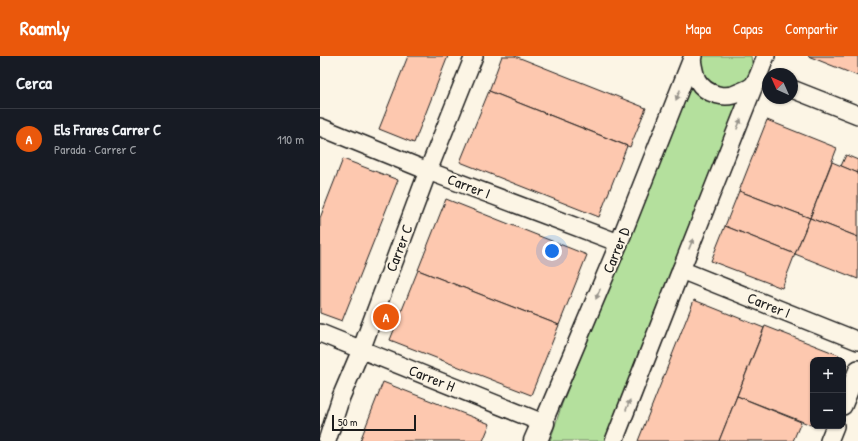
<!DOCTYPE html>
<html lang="es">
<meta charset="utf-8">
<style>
:root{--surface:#171b24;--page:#20242c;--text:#f1f3f6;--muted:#9ea1a6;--line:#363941;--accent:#ea580c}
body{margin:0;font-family:"Patrick Hand",sans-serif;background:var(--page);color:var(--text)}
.controls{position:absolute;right:12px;bottom:12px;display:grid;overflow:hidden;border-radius:8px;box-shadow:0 1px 3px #0004}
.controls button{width:36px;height:36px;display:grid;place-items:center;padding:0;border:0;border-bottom:1px solid var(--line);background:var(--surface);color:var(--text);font:20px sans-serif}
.compass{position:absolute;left:442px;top:12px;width:36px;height:36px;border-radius:50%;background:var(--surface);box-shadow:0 1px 3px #0004;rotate:315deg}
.scale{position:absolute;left:12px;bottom:10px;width:84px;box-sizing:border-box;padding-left:4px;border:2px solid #1c1c1c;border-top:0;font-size:11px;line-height:14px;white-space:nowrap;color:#1c1c1c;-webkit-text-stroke:3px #fcf5e5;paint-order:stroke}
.you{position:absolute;left:232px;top:195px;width:14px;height:14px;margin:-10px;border:3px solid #fff;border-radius:50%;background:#1a73e8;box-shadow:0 0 0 6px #1a73e833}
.badge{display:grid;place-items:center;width:26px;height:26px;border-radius:50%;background:var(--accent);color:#fff;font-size:13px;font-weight:700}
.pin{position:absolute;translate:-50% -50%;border:2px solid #fff;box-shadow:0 1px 4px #0006}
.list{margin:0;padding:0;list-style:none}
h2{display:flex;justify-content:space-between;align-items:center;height:52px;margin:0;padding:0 16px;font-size:17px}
h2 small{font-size:13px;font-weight:400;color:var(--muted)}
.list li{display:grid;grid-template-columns:26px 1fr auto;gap:12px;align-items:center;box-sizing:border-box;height:60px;padding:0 16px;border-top:1px solid var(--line)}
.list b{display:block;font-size:15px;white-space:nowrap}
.list p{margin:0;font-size:13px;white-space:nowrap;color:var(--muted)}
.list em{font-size:13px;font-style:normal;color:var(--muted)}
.map{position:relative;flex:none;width:538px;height:385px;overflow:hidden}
header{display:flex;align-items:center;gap:24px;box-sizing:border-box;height:56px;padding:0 20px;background:var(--accent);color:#fff}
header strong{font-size:19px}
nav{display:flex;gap:22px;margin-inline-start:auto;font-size:14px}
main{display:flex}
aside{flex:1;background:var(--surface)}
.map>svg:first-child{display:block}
.green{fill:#b4e09d;stroke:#687e5c}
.building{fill:#fdc8af;stroke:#1c1c1c}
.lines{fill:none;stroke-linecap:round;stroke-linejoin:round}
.minor-casing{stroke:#1c1c1c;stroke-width:20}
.highway-casing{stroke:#1c1c1c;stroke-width:25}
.minor{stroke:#fcf5e5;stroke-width:17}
.highway{stroke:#fcf5e5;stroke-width:22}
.oneway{fill:#97938b}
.labels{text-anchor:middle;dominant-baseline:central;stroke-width:4;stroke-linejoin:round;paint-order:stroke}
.street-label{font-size:15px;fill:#1c1c1c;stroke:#fcf5e5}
</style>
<header>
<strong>Roamly</strong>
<nav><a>Mapa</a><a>Capas</a><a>Compartir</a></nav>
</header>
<main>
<aside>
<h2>Cerca<small></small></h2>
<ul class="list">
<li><span class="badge">A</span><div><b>Els Frares Carrer C</b><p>Parada · Carrer C</p></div><em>110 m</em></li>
</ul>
</aside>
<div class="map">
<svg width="538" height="385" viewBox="0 0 538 385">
<rect width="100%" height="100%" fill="#fcf5e5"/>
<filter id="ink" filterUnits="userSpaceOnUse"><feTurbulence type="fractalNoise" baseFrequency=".025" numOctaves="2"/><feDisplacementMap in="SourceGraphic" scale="8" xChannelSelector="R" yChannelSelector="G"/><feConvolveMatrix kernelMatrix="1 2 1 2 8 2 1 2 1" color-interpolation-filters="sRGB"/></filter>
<g filter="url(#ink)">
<g class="green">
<polygon points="380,0 431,0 432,8 431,14 429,20 424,26 411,33 394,31 382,18"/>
<polygon points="370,27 418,46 418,47 285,385 230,385 242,348"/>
</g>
<g class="building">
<polygon points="88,0 128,0 94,87 59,73"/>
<polygon points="182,0 195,0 326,52 310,91 169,35"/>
<polygon points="488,0 538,0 538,20"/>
<polygon points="169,35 307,90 279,161 140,106"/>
<polygon points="447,64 517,92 490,162 419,135"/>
<polygon points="526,99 538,104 538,117 521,110"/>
<polygon points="23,103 78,124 22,265 0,257 0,162"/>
<polygon points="512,106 538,117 538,181 490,162"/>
<polygon points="419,135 490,162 475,198 405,170"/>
<polygon points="126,143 267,199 239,269 98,214"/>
<polygon points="490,162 538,181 538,223 475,198"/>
<polygon points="405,170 475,198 462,232 391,205"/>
<polygon points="98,214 239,269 211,339 70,284"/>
<polygon points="374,244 444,272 399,385 318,385"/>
<polygon points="445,270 519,299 517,304 493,304 493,364 491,369 417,340"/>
<polygon points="63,326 170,368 163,385 40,385"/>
<polygon points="417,340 481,366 473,385 399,385"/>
</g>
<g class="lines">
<g class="minor-casing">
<g id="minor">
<path d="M372 3C373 10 374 17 377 24 386 39 406 44 420 36 425 34 433 31 435 26 440 18 442 8 446 0"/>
<polyline points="472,33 538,59"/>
<polyline points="0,71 108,115 299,187"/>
<polyline points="361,214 538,285"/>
<polyline points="0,277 223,367"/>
<polyline points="523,350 538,313"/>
<polyline points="221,379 223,367 299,187 373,0"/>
<polyline points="7,385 21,341 41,294 108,115 154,0"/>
<polyline points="294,385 361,214 435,27"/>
<polyline points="509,385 515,370"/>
</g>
</g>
<g class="highway-casing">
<polyline id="highway" points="215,385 223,367"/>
</g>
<use href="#minor" class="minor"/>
<use href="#highway" class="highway"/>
</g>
<defs><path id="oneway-solid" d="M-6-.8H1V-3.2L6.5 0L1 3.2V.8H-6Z"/></defs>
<g class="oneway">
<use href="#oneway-solid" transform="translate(358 39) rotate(112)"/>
<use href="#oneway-solid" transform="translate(419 68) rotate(-68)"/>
<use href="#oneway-solid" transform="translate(371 188) rotate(-68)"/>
<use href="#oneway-solid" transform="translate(278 238) rotate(113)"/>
<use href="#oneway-solid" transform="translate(308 349) rotate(-69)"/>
</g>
</g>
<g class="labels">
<g class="street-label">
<text transform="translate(149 130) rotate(21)">Carrer I</text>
<text transform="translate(79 192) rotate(-69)">Carrer C</text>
<text transform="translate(296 194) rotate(-68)">Carrer D</text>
<text transform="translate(449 249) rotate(22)">Carrer I</text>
<text transform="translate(112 322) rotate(22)">Carrer H</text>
</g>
</g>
</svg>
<div class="controls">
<button>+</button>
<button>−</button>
</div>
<svg class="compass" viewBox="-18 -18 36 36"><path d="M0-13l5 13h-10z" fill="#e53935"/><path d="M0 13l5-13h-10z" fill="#9ea1a6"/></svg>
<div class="scale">50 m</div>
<div class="you"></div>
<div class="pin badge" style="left:66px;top:261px">A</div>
</div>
</main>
